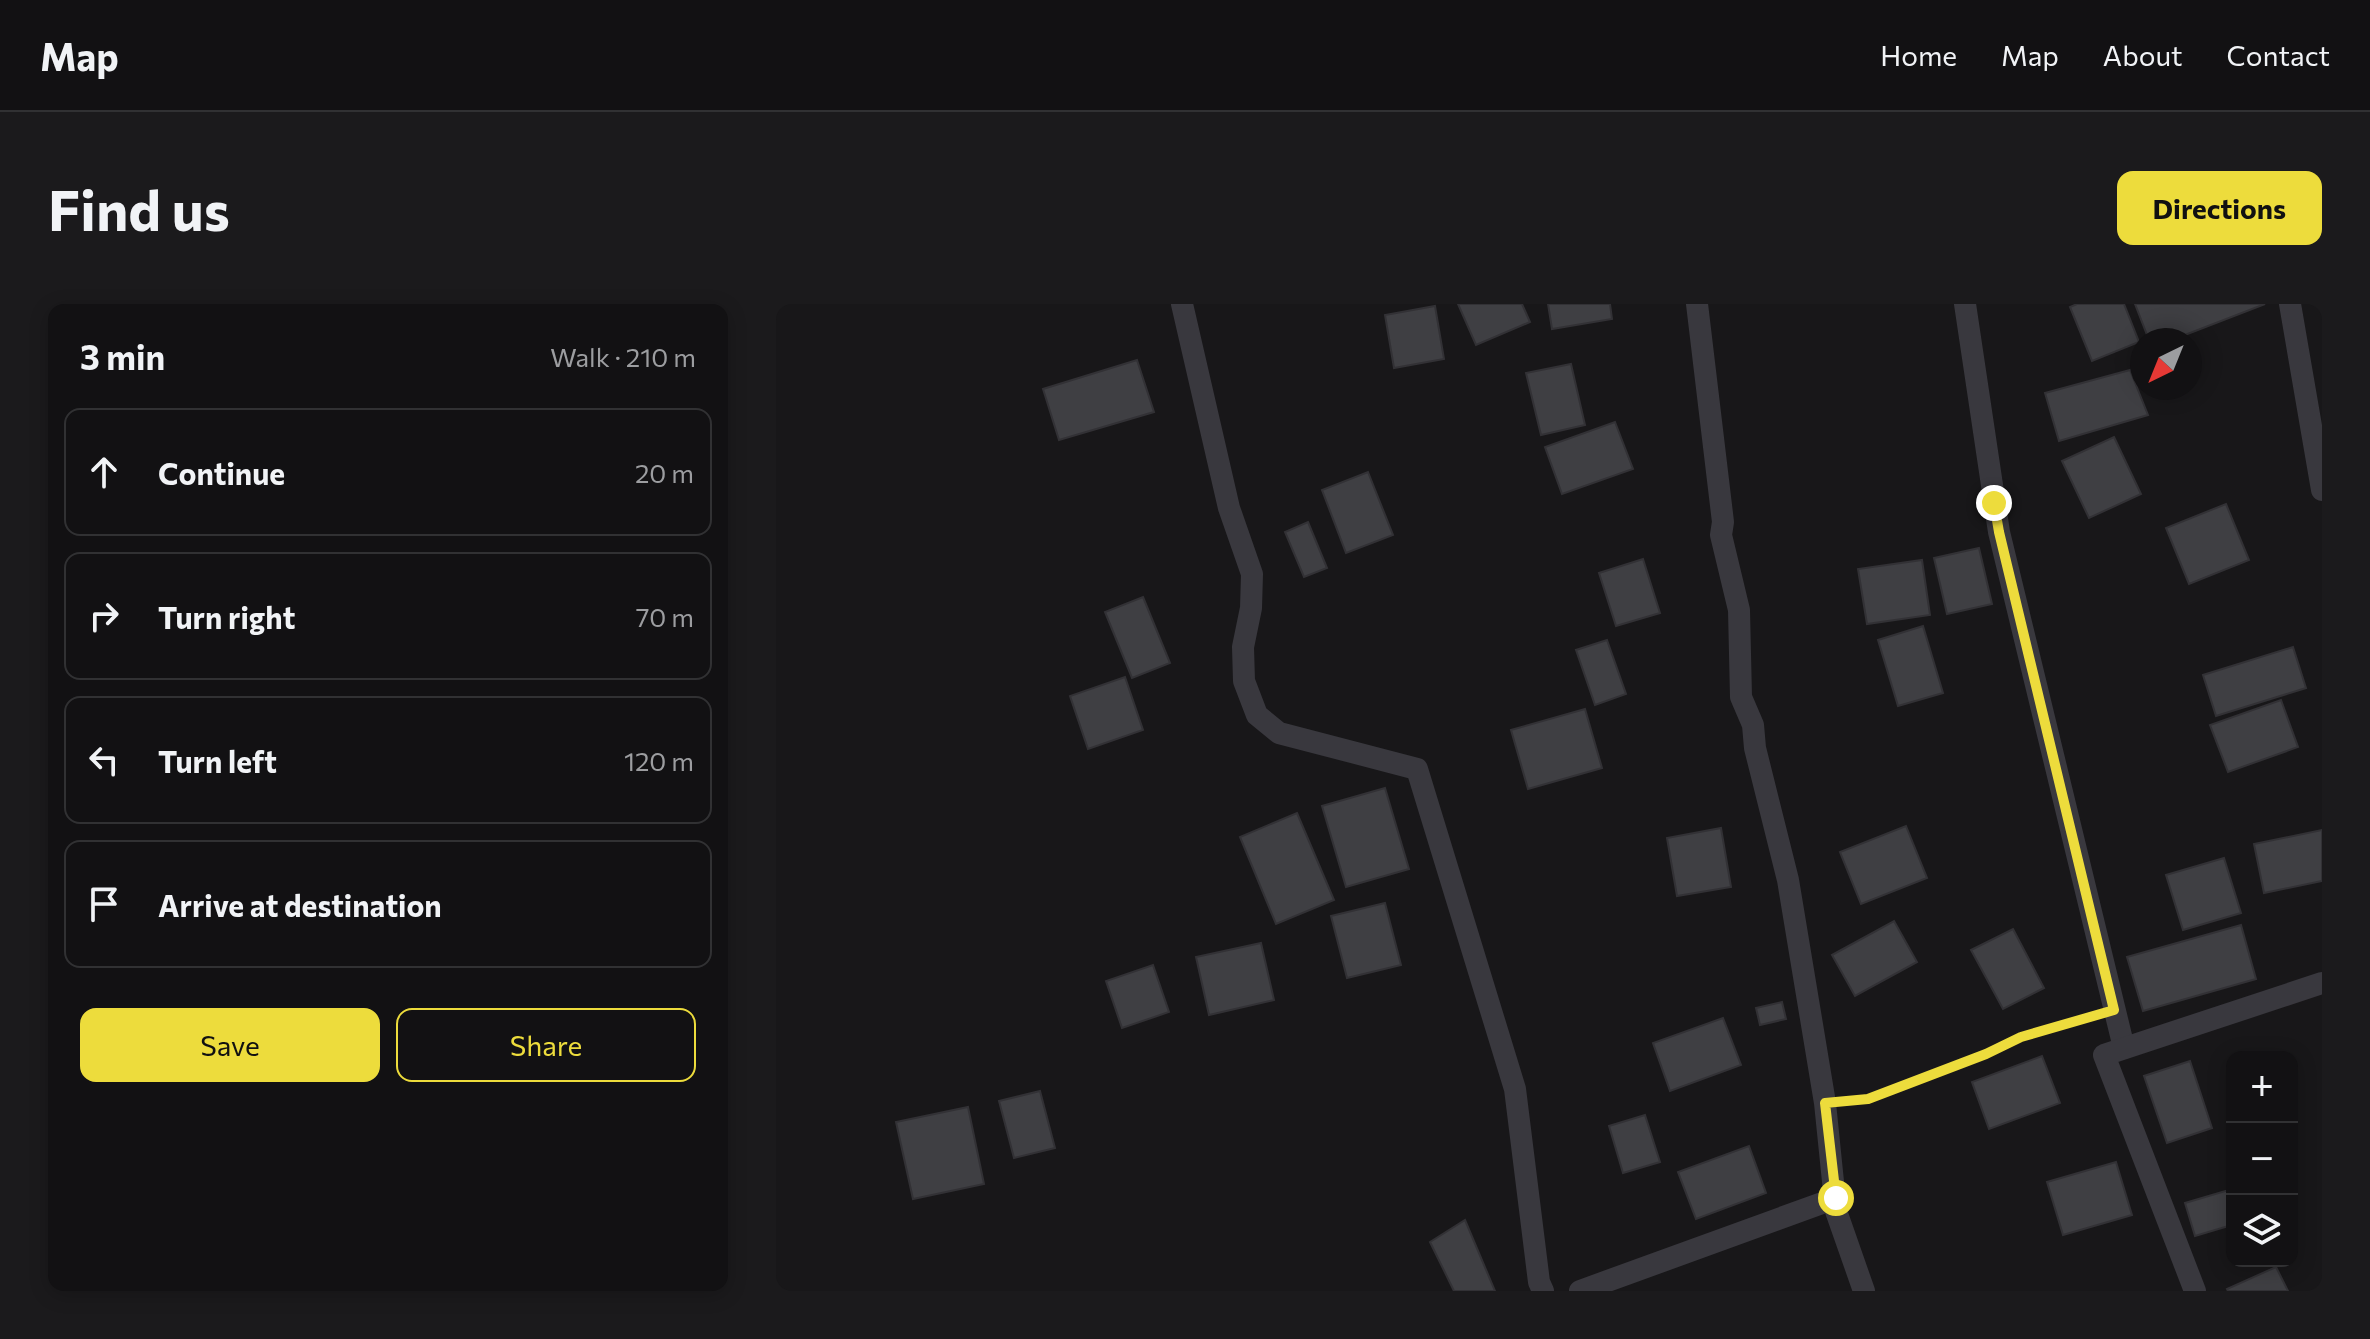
<!DOCTYPE html>
<meta charset="utf-8">
<style>
:root{--surface:#121113;--page:#1b1a1c;--text:#f1f3f6;--muted:#9c9da0;--line:#313133;--accent:#eddc3c}
body{margin:0;font-family:Commissioner,sans-serif;background:var(--page);color:var(--text)}
.controls{position:absolute;right:24px;bottom:24px;display:grid;overflow:hidden;border-radius:16px;box-shadow:0 4px 20px #0003}
.controls button{width:72px;height:72px;display:grid;place-items:center;padding:0;border:0;border-bottom:2px solid var(--line);background:var(--surface);color:var(--text);font:40px sans-serif}
.compass{position:absolute;left:1354px;top:24px;width:72px;height:72px;border-radius:50%;background:var(--surface);box-shadow:0 4px 20px #0003;rotate:223deg}
.stop{position:absolute;width:24px;height:24px;margin:-18px;border:6px solid #eddc3c;border-radius:50%;background:#fff}
.stop.end{background:#eddc3c;border-color:#fff;box-shadow:0 2px 8px #0008}
.list{margin:0;padding:0;list-style:none}
h2{display:flex;justify-content:space-between;align-items:center;height:104px;margin:0;padding:0 32px;font-size:34px}
h2 small{font-size:26px;font-weight:400;color:var(--muted)}
.list li{display:grid;grid-template-columns:52px 1fr auto;gap:24px;align-items:center;box-sizing:border-box;height:128px;margin:0 16px 16px;padding:0 16px;border:2px solid var(--line);border-radius:16px}
.list b{display:block;font-size:30px;white-space:nowrap}
.list em{font-size:26px;font-style:normal;color:var(--muted)}
.actions{display:flex;gap:16px;padding:24px 32px}
.actions a{flex:1;padding:18px 0;border:2px solid var(--accent);border-radius:16px;text-align:center;font-size:28px;color:var(--accent)}
.actions .main{background:var(--accent);color:#111}
.icon{flex:none;width:44px;height:44px;fill:none;stroke:currentColor;stroke-width:2;stroke-linecap:round;stroke-linejoin:round}
.map{position:relative;flex:none;width:1546px;height:987px;overflow:hidden;border-radius:16px}
header{display:flex;align-items:center;gap:48px;box-sizing:border-box;height:112px;padding:0 40px;background:var(--surface);border-bottom:2px solid var(--line)}
header strong{font-size:38px}
nav{display:flex;gap:44px;margin-inline-start:auto;font-size:28px}
.intro{display:flex;align-items:center;justify-content:space-between;box-sizing:border-box;height:192px;padding:0 48px}
h1{margin:0;font-size:56px}
.button{padding:20px 36px;border-radius:16px;background:var(--accent);color:#111;font-size:28px;font-weight:700}
main{display:flex;gap:48px;padding:0 48px}
aside{flex:1;background:var(--surface);border-radius:16px;box-shadow:0 4px 20px #0003}
.map>svg:first-child{display:block}
.building{fill:#3f3f43;stroke:#323135;stroke-width:2}
.lines{fill:none;stroke-linecap:round;stroke-linejoin:round}
.path{stroke:#3e3f45;stroke-width:5;stroke-dasharray:4 6;stroke-linecap:butt}
.street{stroke:#39383e;stroke-width:22}
.route{stroke:#eddc3c;stroke-width:10}
</style>
<header>
<strong>Map</strong>
<nav><a>Home</a><a>Map</a><a>About</a><a>Contact</a></nav>
</header>
<div class="intro"><h1>Find us</h1><a class="button">Directions</a></div>
<main>
<aside>
<h2>3 min<small>Walk · 210 m</small></h2>
<ul class="list">
<li><svg class="icon" aria-label="ahead" viewBox="0 0 24 24"><path d="M12 20V5M6 11l6-6 6 6"/></svg><div><b>Continue</b></div><em>20 m</em></li>
<li><svg class="icon" aria-label="right" viewBox="0 0 24 24"><path d="M7 20v-9h11M14 6l5 5-5 5"/></svg><div><b>Turn right</b></div><em>70 m</em></li>
<li><svg class="icon" aria-label="left" viewBox="0 0 24 24"><path d="M17 20v-9H6M10 6l-5 5 5 5"/></svg><div><b>Turn left</b></div><em>120 m</em></li>
<li><svg class="icon" aria-label="arrive" viewBox="0 0 24 24"><path d="M6 21V4h12l-3 4 3 4H6"/></svg><div><b>Arrive at destination</b></div></li>
</ul>
<div class="actions"><a class="main">Save</a><a>Share</a></div>
</aside>
<div class="map">
<svg width="1546" height="987" viewBox="0 0 1546 987">
<rect width="100%" height="100%" fill="#181719"/>
<g class="building">
<polygon points="682,0 746,0 754,18 700,41"/>
<polygon points="772,0 834,0 836,15 776,25"/>
<polygon points="1301,0 1348,0 1363,38 1316,57 1294,3"/>
<polygon points="1359,0 1489,0 1396,36 1373,36"/>
<polygon points="659,2 668,55 618,64 609,11"/>
<polygon points="361,56 378,108 283,136 267,85"/>
<polygon points="795,60 809,121 765,131 750,69"/>
<polygon points="1354,66 1372,111 1283,137 1269,89"/>
<polygon points="839,118 857,165 786,190 769,143"/>
<polygon points="1338,133 1365,190 1313,214 1286,157"/>
<polygon points="592,168 617,231 570,249 546,186"/>
<polygon points="1450,200 1473,256 1413,280 1390,224"/>
<polygon points="532,218 551,264 528,273 509,228"/>
<polygon points="1203,244 1216,300 1171,310 1158,254"/>
<polygon points="867,255 884,309 840,322 823,269"/>
<polygon points="1146,256 1154,311 1091,320 1082,265"/>
<polygon points="367,293 394,359 356,374 329,308"/>
<polygon points="1147,322 1167,389 1122,402 1102,336"/>
<polygon points="831,336 850,390 819,401 800,346"/>
<polygon points="1517,343 1530,384 1440,412 1427,371"/>
<polygon points="349,373 367,426 312,445 294,392"/>
<polygon points="1505,396 1522,443 1452,468 1434,421"/>
<polygon points="809,405 826,464 752,485 735,426"/>
<polygon points="609,484 633,565 570,583 546,502"/>
<polygon points="521,509 558,596 500,620 464,533"/>
<polygon points="1130,522 1151,574 1085,600 1064,548"/>
<polygon points="945,524 955,583 901,592 891,534"/>
<polygon points="1546,526 1546,577 1488,589 1478,540"/>
<polygon points="1448,554 1465,609 1407,626 1390,571"/>
<polygon points="609,599 625,661 571,674 555,612"/>
<polygon points="1118,617 1141,658 1079,692 1056,651"/>
<polygon points="1465,621 1480,675 1367,707 1351,653"/>
<polygon points="1237,625 1268,684 1227,705 1195,646"/>
<polygon points="485,639 498,696 433,711 420,653"/>
<polygon points="377,661 393,708 346,724 330,677"/>
<polygon points="1006,698 1010,715 984,721 980,704"/>
<polygon points="947,714 965,761 894,787 877,739"/>
<polygon points="1266,752 1284,799 1213,825 1196,778"/>
<polygon points="1414,757 1436,824 1391,839 1368,772"/>
<polygon points="264,787 279,844 238,854 223,797"/>
<polygon points="192,803 208,880 137,895 120,818"/>
<polygon points="869,811 884,858 847,869 833,822"/>
<polygon points="973,842 990,889 920,915 902,868"/>
<polygon points="1340,858 1356,911 1287,931 1271,878"/>
<polygon points="1456,885 1456,921 1419,932 1409,899"/>
<polygon points="689,916 719,987 678,987 654,938"/>
<polygon points="1500,963 1512,987 1452,987 1451,985"/>
</g>
<g class="lines">
<polyline class="path" points="1071,797 1092,795 1210,750 1245,733 1318,712"/>
<g class="street">
<polyline points="406,0 453,204 476,270 475,304 467,343 468,377 481,411 503,429 641,465 739,785 763,978 767,987"/>
<polyline points="921,0 947,218 945,231 963,306 965,393 977,421 979,444 1012,576 1049,799 1060,907 1088,987"/>
<polyline points="1189,0 1223,228 1348,744"/>
<polyline points="1514,0 1546,186"/>
<polyline points="804,987 1060,894"/>
<polyline points="1419,987 1328,751 1546,679"/>
</g>
</g>
<g class="lines">
<polyline class="route" points="1060,894 1049,799 1092,795 1210,750 1245,733 1338,706 1223,228 1218,199"/>
</g>
</svg>
<div class="controls">
<button>+</button>
<button>−</button>
<button><svg class="icon" aria-label="layers" viewBox="0 0 24 24"><path d="M12 4l9 5-9 5-9-5zM3 14l9 5 9-5"/></svg></button>
</div>
<svg class="compass" viewBox="-18 -18 36 36"><path d="M0-13l5 13h-10z" fill="#e53935"/><path d="M0 13l5-13h-10z" fill="#9c9da0"/></svg>
<div class="stop" style="left:1060px;top:894px"></div>
<div class="stop end" style="left:1218px;top:199px"></div>
</div>
</main>
